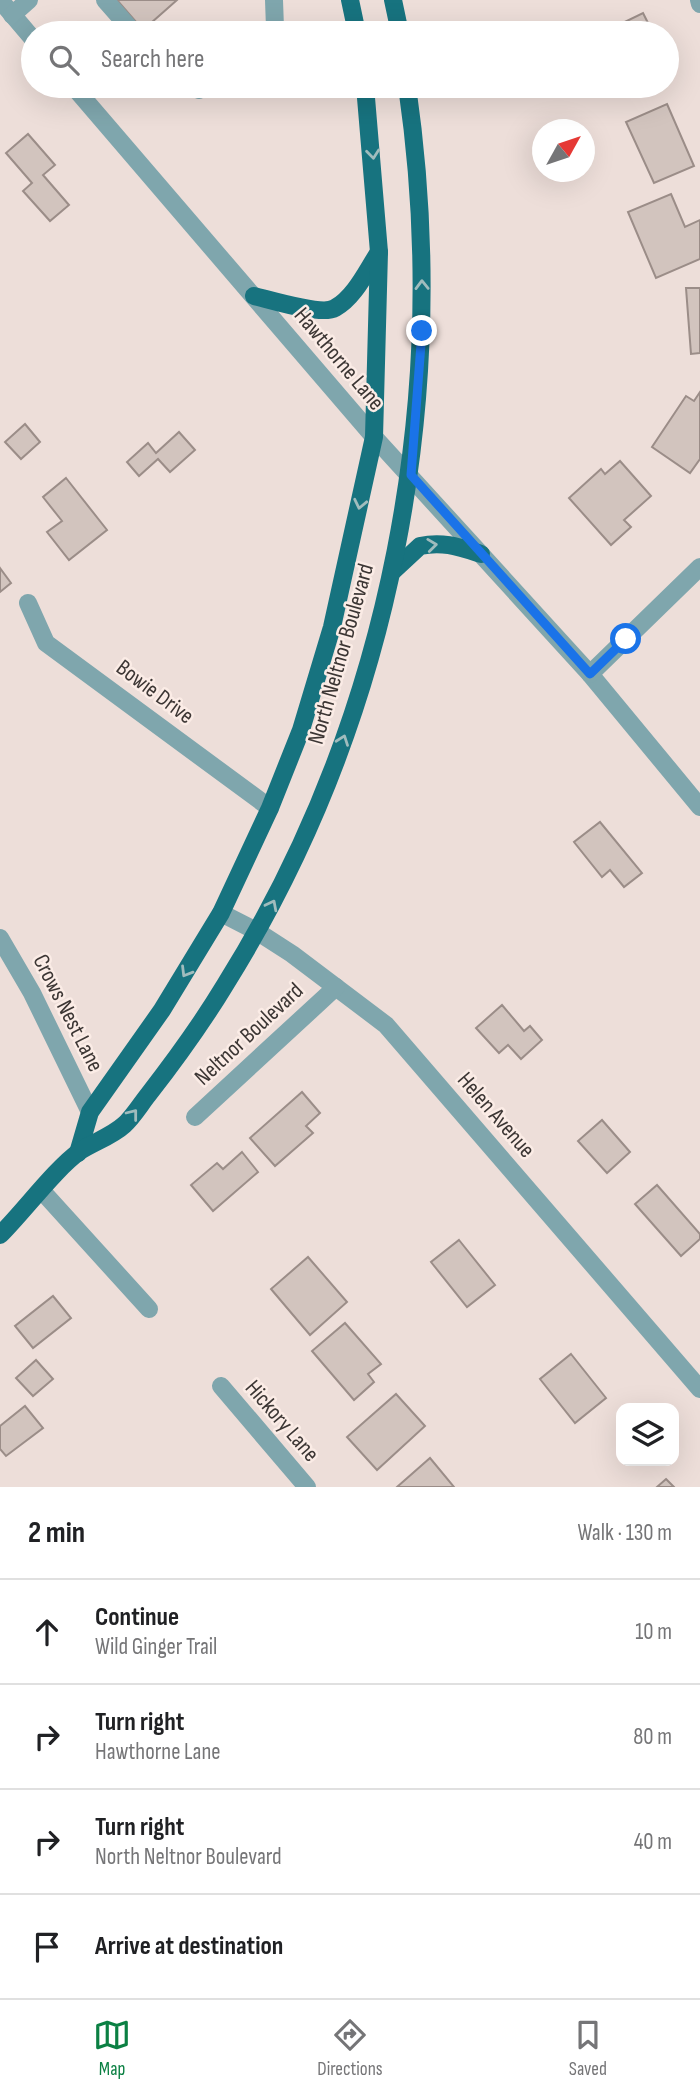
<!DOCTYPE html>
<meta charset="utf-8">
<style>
:root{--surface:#fff;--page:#f6f6f6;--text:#202124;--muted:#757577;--line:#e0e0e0;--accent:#0b8043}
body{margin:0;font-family:"Sofia Sans Condensed",sans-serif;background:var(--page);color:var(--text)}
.controls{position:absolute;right:21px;bottom:21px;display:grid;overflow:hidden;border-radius:14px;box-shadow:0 7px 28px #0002}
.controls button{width:63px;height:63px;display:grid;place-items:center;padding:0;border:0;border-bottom:2px solid var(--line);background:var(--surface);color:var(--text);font:35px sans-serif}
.compass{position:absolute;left:532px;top:119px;width:63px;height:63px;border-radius:50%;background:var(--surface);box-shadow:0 7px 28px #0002;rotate:50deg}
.stop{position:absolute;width:21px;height:21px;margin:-16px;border:5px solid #1a73e8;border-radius:50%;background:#fff}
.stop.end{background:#1a73e8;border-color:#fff;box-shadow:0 2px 7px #0008}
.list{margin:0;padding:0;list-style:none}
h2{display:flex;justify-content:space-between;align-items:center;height:91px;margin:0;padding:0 28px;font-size:30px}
h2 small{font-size:23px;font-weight:400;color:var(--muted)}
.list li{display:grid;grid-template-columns:46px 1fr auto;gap:21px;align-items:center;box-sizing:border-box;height:105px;padding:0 28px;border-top:2px solid var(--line)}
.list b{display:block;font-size:26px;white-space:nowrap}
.list p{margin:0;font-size:23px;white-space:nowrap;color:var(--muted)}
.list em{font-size:23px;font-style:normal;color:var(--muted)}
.icon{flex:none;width:38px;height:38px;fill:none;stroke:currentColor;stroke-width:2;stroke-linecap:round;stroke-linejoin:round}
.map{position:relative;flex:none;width:700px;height:1487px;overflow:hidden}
.search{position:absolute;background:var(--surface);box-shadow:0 7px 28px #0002;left:21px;right:21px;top:21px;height:77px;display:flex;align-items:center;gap:18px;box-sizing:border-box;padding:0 24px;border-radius:38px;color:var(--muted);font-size:26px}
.sheet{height:511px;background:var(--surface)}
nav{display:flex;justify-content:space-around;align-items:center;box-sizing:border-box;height:98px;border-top:2px solid var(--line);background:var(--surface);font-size:19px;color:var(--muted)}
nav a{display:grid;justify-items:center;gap:4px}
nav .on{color:var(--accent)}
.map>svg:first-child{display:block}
.building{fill:#d2c4be;stroke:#9b8d88;stroke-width:2}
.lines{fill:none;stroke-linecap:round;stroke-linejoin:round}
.minor{stroke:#7fa6ad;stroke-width:18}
.major{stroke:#17737f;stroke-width:18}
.oneway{stroke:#a0bcbd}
.route{stroke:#1a73e8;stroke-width:9}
.labels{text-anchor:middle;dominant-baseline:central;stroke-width:5;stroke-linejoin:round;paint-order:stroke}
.street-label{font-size:23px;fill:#3c3634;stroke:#fbece6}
</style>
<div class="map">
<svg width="700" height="1487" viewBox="0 0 700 1487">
<rect width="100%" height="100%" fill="#edded9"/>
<g class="building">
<polygon points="117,0 177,0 143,30"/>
<polygon points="643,13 653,33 602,33"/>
<polygon points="622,86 638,86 625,92"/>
<polygon points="667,104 694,166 654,183 626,122"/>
<polygon points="28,134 55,165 43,175 69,205 50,221 23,191 32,183 6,153"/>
<polygon points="671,194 685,227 700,220 700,259 656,278 628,212"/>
<polygon points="686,288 700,288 700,353 691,354"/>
<polygon points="700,392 700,459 690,473 652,447 686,396 694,401"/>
<polygon points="25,424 40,442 21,459 5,442"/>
<polygon points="179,432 195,450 170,472 158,459 139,476 127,462 148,443 156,453"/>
<polygon points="620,461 651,496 624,520 631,527 611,545 569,498 601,469 605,474"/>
<polygon points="66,478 107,530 69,560 47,532 62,521 43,497"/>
<polygon points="0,568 11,583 0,592"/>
<polygon points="600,822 642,873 624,887 610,870 602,877 574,842"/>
<polygon points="502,1005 524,1031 530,1026 542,1040 521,1059 508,1045 499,1053 476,1028"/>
<polygon points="302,1092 320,1113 306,1126 313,1133 275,1166 250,1138"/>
<polygon points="602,1120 630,1152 607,1173 578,1141"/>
<polygon points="242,1152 258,1172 213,1211 191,1185 217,1163 223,1169"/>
<polygon points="657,1185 700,1234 700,1239 681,1256 635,1204"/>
<polygon points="459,1240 495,1285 467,1307 431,1262"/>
<polygon points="308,1257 347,1302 310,1335 271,1289"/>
<polygon points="53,1296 71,1318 33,1348 15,1326"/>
<polygon points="345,1323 381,1364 368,1374 374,1382 354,1400 312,1351"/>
<polygon points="571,1354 606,1398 575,1423 540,1379"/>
<polygon points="36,1360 53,1379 33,1396 16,1378"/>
<polygon points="396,1394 425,1426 377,1470 347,1437"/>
<polygon points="25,1406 43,1428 6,1456 0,1449 0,1426"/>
<polygon points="430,1458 454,1487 397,1487"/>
<polygon points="666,1479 674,1487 657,1487"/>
</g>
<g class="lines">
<g class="minor">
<polyline points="0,0 33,39"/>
<polyline points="105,0 134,33"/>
<polyline points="699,0 700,4"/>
<polyline points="12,15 29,0"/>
<polyline points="268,33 275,28 274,0"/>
<polyline points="73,86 374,437 590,674 700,807"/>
<polyline points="191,86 199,90 204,86"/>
<polyline points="28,603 46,643 270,808"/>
<polyline points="590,674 700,567"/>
<polyline points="221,913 258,932 292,954 386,1025 700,1389"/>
<polyline points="0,938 32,993 90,1112"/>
<polyline points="195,1117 336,987"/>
<polyline points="42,1191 149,1309"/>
<polyline points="221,1386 307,1487"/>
</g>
<g class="major">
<polyline points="350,0 357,33"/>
<polyline points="393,0 400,33"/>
<path d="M254 296C271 300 322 316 335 308 355 297 367 270 379 252"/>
<path d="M392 572 420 546C443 541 459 547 481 554"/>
<polyline points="78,1153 90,1112 162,1010 221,913 270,808 301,730 332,627 374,437 379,252 365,86"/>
<path d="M0 1235C24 1211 55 1169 80 1151 94 1142 112 1136 124 1125 133 1117 140 1105 148 1095 176 1059 202 1023 225 985 392 718 452 396 407 86"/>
</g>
</g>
<defs><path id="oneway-chevron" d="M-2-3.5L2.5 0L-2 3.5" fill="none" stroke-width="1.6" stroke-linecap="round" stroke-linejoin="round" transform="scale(1.75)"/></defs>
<g class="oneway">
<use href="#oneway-chevron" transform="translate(373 154) rotate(84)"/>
<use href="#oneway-chevron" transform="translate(422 285) rotate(-91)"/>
<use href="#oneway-chevron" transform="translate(360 504) rotate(102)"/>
<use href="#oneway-chevron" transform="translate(432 545) rotate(-7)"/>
<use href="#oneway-chevron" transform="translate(343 740) rotate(-70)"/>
<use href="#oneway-chevron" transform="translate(272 905) rotate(-63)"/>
<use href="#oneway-chevron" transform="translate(186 972) rotate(121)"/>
<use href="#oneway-chevron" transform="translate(133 1114) rotate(-52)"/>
</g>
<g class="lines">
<polyline class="route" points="422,331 411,475 590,674 626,639"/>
</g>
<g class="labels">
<g class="street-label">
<text transform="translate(339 359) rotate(50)">Hawthorne Lane</text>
<text transform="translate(341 654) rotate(-74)">North Neltnor Boulevard</text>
<text transform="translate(155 692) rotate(37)">Bowie Drive</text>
<text transform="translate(68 1013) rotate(63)">Crows Nest Lane</text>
<text transform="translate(249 1034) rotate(-43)">Neltnor Boulevard</text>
<text transform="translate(496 1115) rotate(49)">Helen Avenue</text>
<text transform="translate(282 1421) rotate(49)">Hickory Lane</text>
</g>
</g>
</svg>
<div class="controls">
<button><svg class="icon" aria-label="layers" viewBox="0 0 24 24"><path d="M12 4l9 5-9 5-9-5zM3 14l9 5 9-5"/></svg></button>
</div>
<svg class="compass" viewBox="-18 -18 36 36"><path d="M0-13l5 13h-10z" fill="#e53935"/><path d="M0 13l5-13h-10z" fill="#757577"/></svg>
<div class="stop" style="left:626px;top:639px"></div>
<div class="stop end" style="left:422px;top:331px"></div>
<div class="search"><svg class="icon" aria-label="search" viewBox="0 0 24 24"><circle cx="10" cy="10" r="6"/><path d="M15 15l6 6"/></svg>Search here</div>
</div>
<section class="sheet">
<h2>2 min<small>Walk · 130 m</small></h2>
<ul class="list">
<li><svg class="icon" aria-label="ahead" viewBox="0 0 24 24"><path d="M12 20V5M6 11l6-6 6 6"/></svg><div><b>Continue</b><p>Wild Ginger Trail</p></div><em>10 m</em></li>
<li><svg class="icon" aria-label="right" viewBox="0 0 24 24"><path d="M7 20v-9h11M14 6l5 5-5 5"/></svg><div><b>Turn right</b><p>Hawthorne Lane</p></div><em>80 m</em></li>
<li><svg class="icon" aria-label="right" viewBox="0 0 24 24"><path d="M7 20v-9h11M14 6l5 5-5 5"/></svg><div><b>Turn right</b><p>North Neltnor Boulevard</p></div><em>40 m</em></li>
<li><svg class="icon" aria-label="arrive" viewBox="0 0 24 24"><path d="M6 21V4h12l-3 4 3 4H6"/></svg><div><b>Arrive at destination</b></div></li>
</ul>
</section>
<nav>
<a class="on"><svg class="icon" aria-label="map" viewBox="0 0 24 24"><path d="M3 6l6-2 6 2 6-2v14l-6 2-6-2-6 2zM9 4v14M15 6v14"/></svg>Map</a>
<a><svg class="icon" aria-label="directions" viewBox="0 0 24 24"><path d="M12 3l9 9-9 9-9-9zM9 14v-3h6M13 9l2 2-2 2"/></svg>Directions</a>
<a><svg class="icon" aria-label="saved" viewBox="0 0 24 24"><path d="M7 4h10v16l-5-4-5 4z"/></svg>Saved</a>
</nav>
